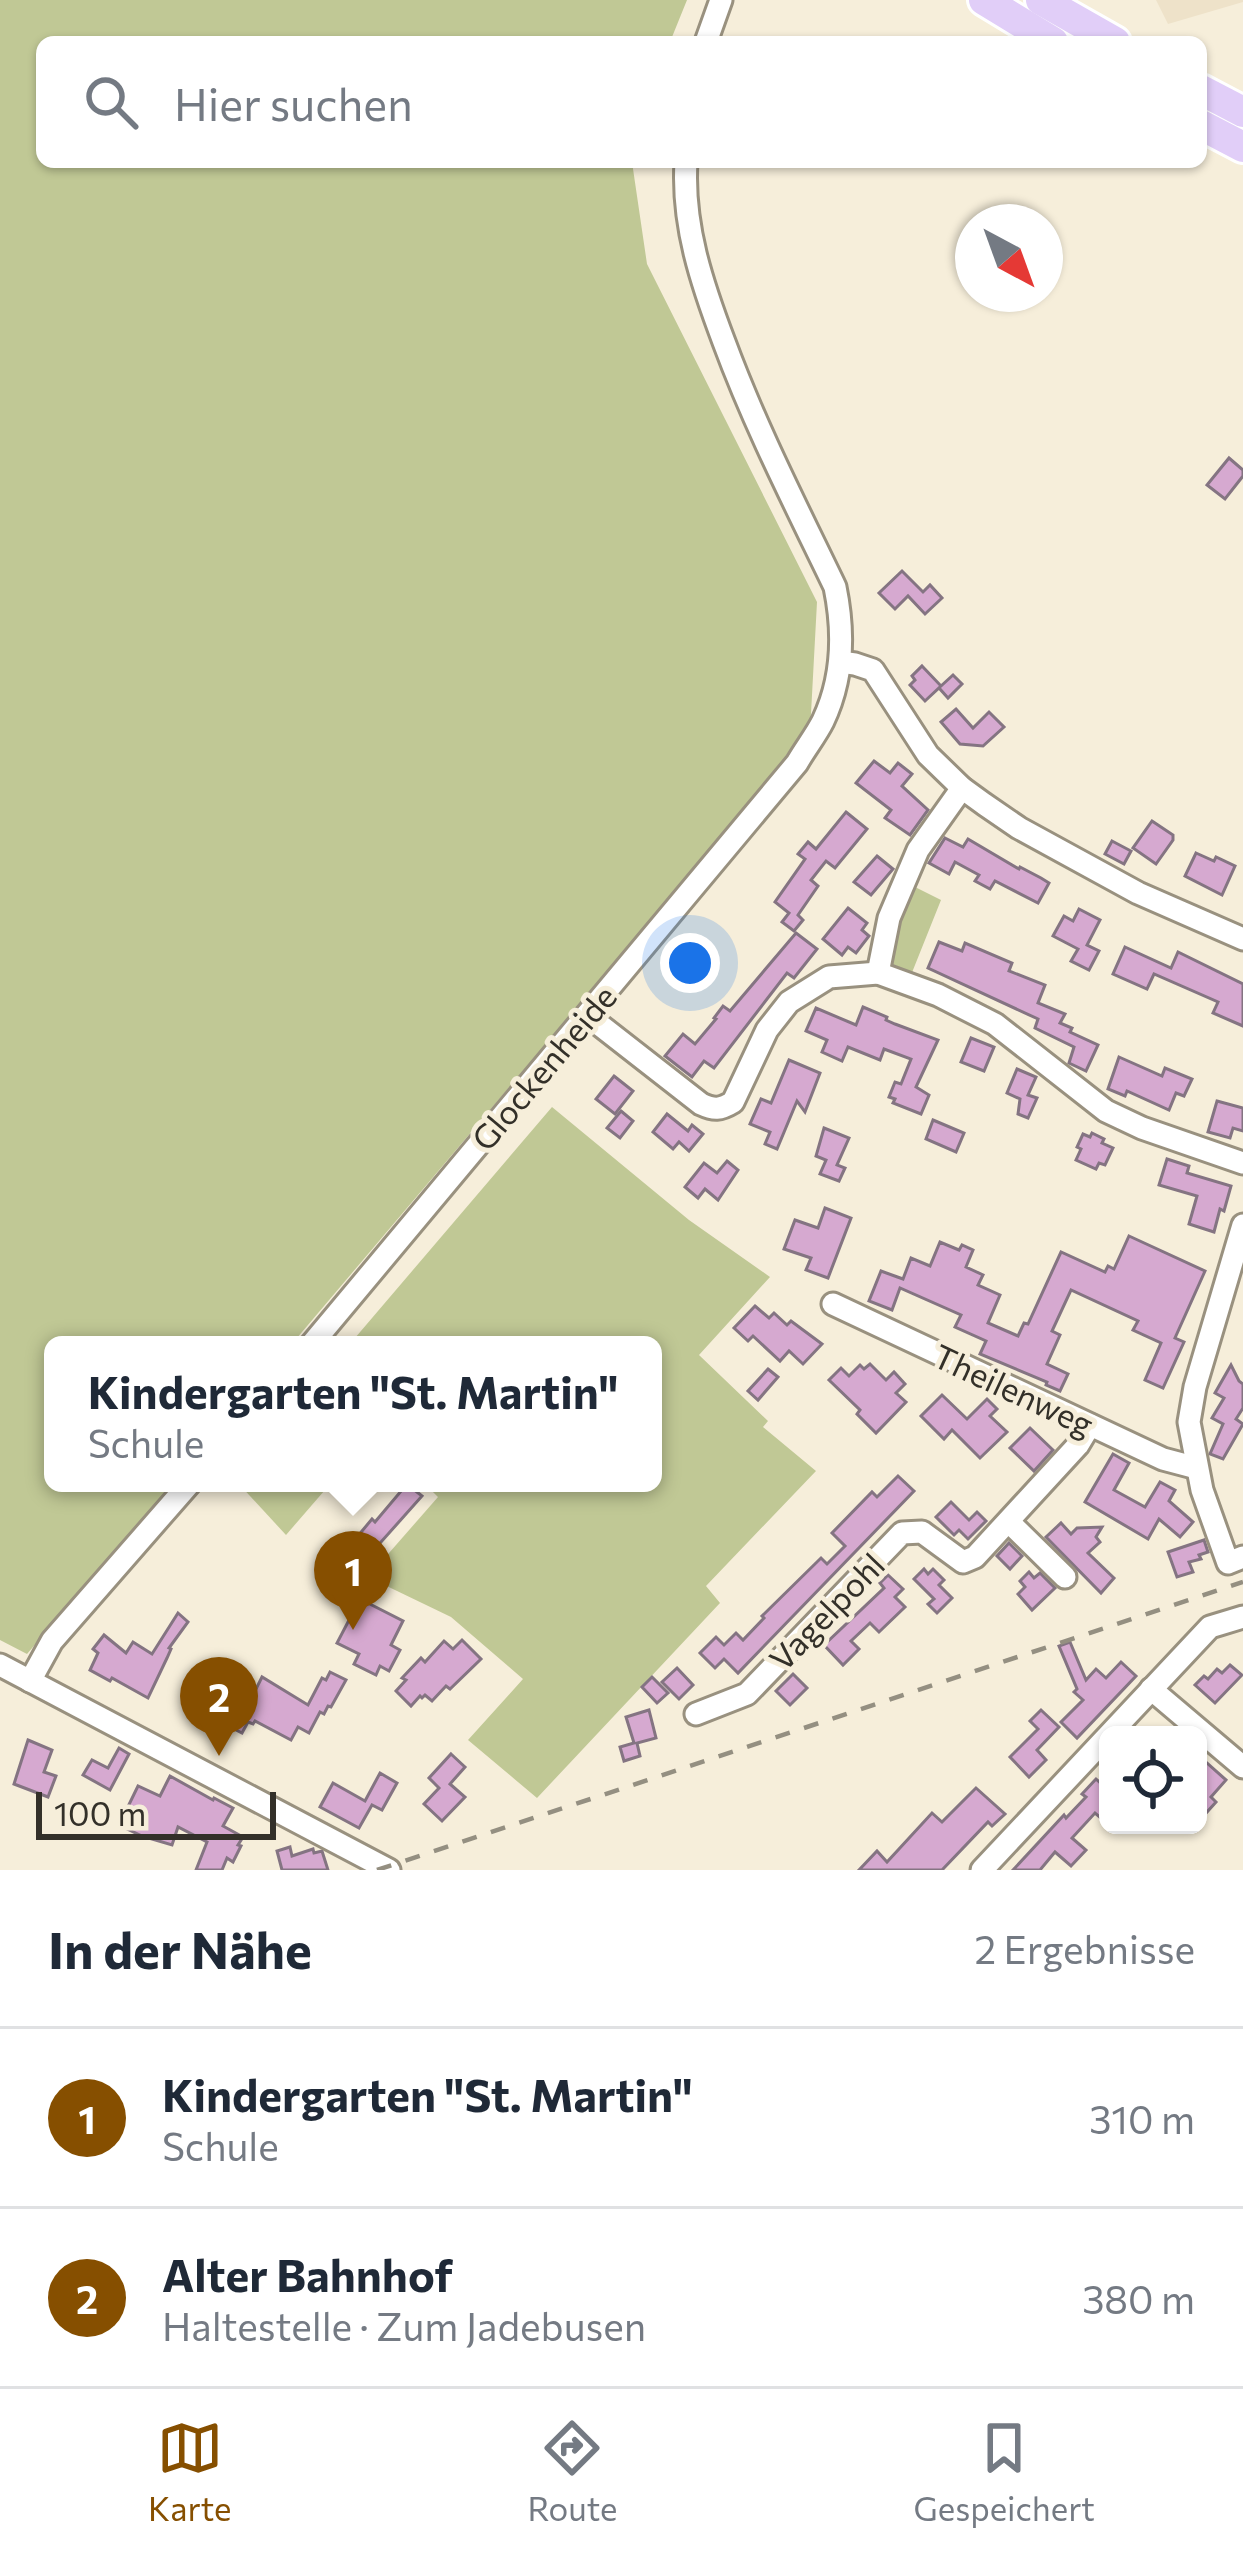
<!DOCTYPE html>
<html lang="de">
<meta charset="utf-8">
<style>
:root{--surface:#fff;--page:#f2f2f3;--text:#1f2937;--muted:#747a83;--line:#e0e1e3;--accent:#864f00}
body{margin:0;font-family:Commissioner,sans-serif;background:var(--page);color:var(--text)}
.controls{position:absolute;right:36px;bottom:36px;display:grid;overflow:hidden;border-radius:18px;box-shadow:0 3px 9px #0004}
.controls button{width:108px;height:108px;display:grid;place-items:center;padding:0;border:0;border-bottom:3px solid var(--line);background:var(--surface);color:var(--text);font:60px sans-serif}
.compass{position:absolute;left:955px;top:204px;width:108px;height:108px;border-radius:50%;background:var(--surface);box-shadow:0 3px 9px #0004;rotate:139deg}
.scale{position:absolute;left:36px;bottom:30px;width:240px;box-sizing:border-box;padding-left:12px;border:6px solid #333029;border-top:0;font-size:33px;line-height:42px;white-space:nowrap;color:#333029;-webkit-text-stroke:9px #f6eeda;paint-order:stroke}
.you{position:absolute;left:690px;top:963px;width:42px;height:42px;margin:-30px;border:9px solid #fff;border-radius:50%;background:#1a73e8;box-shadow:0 0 0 18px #1a73e833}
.badge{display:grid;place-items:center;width:78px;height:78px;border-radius:50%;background:var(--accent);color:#fff;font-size:39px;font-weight:700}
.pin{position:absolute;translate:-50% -99px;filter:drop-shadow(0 3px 6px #0008)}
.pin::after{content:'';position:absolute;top:63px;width:42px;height:36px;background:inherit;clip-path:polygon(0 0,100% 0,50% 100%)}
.popup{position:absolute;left:44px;top:1336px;width:618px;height:156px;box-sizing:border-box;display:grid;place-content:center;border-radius:18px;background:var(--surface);filter:drop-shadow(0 3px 9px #0005);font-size:39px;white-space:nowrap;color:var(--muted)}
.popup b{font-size:45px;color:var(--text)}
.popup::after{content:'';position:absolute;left:50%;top:100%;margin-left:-24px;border:24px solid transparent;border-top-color:var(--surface)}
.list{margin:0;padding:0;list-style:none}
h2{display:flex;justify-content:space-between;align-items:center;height:156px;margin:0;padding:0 48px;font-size:51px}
h2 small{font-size:39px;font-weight:400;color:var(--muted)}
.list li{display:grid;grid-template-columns:78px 1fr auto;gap:36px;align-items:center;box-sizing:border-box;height:180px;padding:0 48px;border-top:3px solid var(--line)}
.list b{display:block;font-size:45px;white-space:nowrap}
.list p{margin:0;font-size:39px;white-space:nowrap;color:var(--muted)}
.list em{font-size:39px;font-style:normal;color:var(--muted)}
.icon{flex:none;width:66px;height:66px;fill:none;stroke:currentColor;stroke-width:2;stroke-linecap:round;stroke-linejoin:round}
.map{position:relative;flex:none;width:1243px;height:1870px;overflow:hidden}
.search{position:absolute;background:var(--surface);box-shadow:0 3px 9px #0004;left:36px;right:36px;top:36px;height:132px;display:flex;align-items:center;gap:30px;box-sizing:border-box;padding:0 42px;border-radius:18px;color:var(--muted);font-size:45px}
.sheet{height:516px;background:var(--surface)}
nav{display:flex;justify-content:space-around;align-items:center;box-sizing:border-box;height:168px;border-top:3px solid var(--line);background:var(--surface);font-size:33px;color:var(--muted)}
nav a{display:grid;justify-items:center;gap:6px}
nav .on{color:var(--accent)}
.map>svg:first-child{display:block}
.built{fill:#eee2c9}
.green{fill:#c0c895}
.building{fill:#d6a9d0;stroke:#847482;stroke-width:3}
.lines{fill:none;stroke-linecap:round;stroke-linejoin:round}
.minor-casing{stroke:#99917f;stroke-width:27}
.highway-casing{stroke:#fff;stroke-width:36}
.minor{stroke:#fff;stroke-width:21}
.highway{stroke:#e1cef8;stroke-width:30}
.rail{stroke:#948f81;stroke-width:4.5;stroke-dasharray:15 15;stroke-linecap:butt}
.labels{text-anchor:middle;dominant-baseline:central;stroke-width:10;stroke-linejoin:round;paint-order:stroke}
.street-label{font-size:33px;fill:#333029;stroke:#f6eeda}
</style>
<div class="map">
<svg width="1243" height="1870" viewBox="0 0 1243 1870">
<rect width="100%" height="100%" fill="#f6eeda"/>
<polygon class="built" points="1156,0 1243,0 1243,2 1168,24"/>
<g class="green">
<polygon points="0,0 687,0 670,42 42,42 42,162 632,162 647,264 817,602 810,732 291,1345 53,1345 53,1483 173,1483 27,1654 0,1640"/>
<polygon points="909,884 941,900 911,975 891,968 886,963"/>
<polygon points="552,1107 689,1220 770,1277 699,1355 768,1421 763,1427 816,1471 706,1586 720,1603 537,1798 468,1740 523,1679 451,1617 368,1577 438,1497 424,1483 653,1483 653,1345 349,1345"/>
<polygon points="238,1483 331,1483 286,1535"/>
</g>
<g class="building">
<polygon points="1229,458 1243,470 1243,476 1225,499 1207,485"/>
<polygon points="902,571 923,592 930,585 942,598 925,614 908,596 895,609 879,593"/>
<polygon points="922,666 941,686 953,675 962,684 948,698 939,688 925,701 910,685 915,680 912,676"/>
<polygon points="956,709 973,728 989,712 1004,727 983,746 960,744 941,722"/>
<polygon points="874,761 890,773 898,763 912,774 902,786 928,810 910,835 885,818 891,810 856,783"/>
<polygon points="846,812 867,829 835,868 826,861 811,880 818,886 798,915 803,920 794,931 782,922 789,913 775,902 805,859 798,854 808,842 816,849"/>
<polygon points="1152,821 1173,835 1173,840 1156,864 1133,848"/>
<polygon points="945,838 963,847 968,839 1019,869 1020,867 1041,878 1049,883 1038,903 995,881 990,889 975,881 979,875 955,862 949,874 929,863"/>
<polygon points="1112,841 1131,851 1124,864 1105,854"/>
<polygon points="1196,853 1214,861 1216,857 1235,866 1222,895 1185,876"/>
<polygon points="877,856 893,869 871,895 854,882"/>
<polygon points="848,908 867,923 862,930 869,936 856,953 848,947 842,955 823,939"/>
<polygon points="1079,909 1100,920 1087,945 1099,951 1089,970 1071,961 1078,949 1053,936 1064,916 1073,921"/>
<polygon points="796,933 817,949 794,978 787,973 714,1068 704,1061 692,1077 665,1056 683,1034 695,1044 716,1019 714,1018 723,1006 730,1011"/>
<polygon points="939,942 962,951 965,943 1012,963 1009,971 1045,985 1038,1003 1065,1014 1060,1023 1072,1028 1070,1032 1098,1045 1086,1071 1069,1063 1074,1047 1035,1028 1038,1019 928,968"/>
<polygon points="1125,947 1171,968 1178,952 1243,984 1243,1026 1213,1013 1218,1002 1154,974 1147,989 1113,974"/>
<polygon points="863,1007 887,1017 886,1020 895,1024 938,1040 916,1087 929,1095 921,1114 893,1103 895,1099 889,1097 895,1082 901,1084 911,1059 884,1049 880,1060 848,1047 842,1061 822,1052 827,1040 806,1031 816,1008 856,1025"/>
<polygon points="971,1038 994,1047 984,1071 961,1062"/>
<polygon points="1119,1057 1162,1076 1165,1068 1192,1079 1184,1096 1176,1093 1169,1110 1127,1091 1125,1096 1108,1089"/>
<polygon points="789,1060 820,1073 805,1112 797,1101 777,1149 765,1144 770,1132 750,1124 761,1099 771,1103"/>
<polygon points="1017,1069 1036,1077 1028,1095 1037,1098 1028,1118 1018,1114 1020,1099 1007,1093"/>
<polygon points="614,1076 633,1091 615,1114 596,1099"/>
<polygon points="1217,1101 1243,1108 1243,1131 1233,1128 1230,1138 1208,1132"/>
<polygon points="621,1111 633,1121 620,1138 607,1128"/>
<polygon points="667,1114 688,1131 692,1125 703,1134 689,1151 679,1142 673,1149 653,1132"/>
<polygon points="933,1120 964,1133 956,1152 926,1139"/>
<polygon points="824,1128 849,1138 837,1165 845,1168 839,1181 820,1174 826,1160 816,1156"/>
<polygon points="1092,1133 1104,1139 1102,1143 1113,1148 1105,1165 1099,1163 1096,1169 1076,1160 1081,1149 1077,1147 1083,1134 1090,1137"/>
<polygon points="1167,1159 1189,1166 1187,1173 1231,1186 1224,1211 1220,1209 1214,1232 1189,1224 1197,1196 1159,1185"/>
<polygon points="727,1161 738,1170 718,1200 705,1189 698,1198 685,1187 704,1163 717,1173"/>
<polygon points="825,1208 851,1218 828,1278 806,1270 811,1258 784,1249 795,1220 818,1228"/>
<polygon points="1129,1236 1205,1271 1175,1338 1184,1342 1163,1388 1145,1380 1161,1343 1133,1330 1138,1321 1071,1290 1052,1331 1060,1335 1047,1364 1068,1374 1060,1391 1046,1385 1047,1382 980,1354 986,1341 955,1327 961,1315 900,1288 892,1310 869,1301 881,1271 903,1279 911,1258 930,1266 940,1242 959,1250 962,1245 973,1250 966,1267 983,1275 978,1285 1000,1295 988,1323 1018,1336 1024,1323 1028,1324 1061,1252 1105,1272 1108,1266 1114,1269"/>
<polygon points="755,1306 769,1318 774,1313 787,1325 791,1321 822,1344 803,1364 789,1351 780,1361 753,1336 748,1341 734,1328"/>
<polygon points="870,1364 886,1380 894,1372 905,1384 896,1393 906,1402 876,1433 857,1414 860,1410 829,1380 841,1368 849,1376 860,1365 864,1369"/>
<polygon points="1231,1365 1239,1381 1243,1384 1243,1408 1236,1419 1243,1424 1223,1459 1210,1454 1223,1424 1212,1418 1224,1398 1215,1393"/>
<polygon points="768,1369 778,1377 758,1400 748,1391"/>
<polygon points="942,1395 967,1419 987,1399 997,1409 990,1416 1007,1432 980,1458 952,1430 944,1439 921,1416"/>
<polygon points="1030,1428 1053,1450 1034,1471 1010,1448"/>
<polygon points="1113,1454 1129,1463 1114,1490 1145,1507 1160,1482 1175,1490 1169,1501 1193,1522 1180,1537 1159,1519 1148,1539 1085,1502"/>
<polygon points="898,1476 914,1491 738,1673 724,1659 715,1668 700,1653 716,1637 724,1645 736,1633 743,1640 764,1618 762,1616 821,1558 827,1564 845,1546 832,1533 872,1492 877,1497"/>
<polygon points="407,1484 422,1496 373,1551 357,1537 372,1519 375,1522"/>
<polygon points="951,1502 969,1520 977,1512 986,1521 968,1539 959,1530 954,1535 936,1517"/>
<polygon points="1061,1523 1071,1534 1077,1528 1102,1527 1096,1537 1100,1542 1088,1553 1114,1578 1101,1593 1046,1537"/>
<polygon points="1204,1540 1208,1552 1199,1555 1201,1559 1189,1562 1193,1572 1177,1577 1168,1552"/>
<polygon points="1009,1543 1022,1556 1010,1569 997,1556"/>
<polygon points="924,1569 928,1574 933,1569 944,1580 939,1585 952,1598 937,1613 928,1604 934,1599 914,1579"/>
<polygon points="1029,1572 1034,1578 1040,1573 1055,1588 1032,1610 1018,1594 1025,1587 1020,1581"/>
<polygon points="888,1575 903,1589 895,1597 905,1607 879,1632 870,1623 851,1641 859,1649 843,1665 824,1645 884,1588 880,1583"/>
<polygon points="360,1599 403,1621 391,1645 400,1650 389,1671 380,1666 376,1675 354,1664 359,1654 337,1643"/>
<polygon points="178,1613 188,1622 169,1648 171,1649 167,1658 148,1698 112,1678 110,1681 90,1670 98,1653 93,1649 104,1635 126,1653 133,1642 152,1654"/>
<polygon points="462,1640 481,1659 450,1689 446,1686 432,1701 425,1695 422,1698 420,1696 411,1706 396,1691 406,1680 402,1678 421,1658 425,1662 444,1641 453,1649"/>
<polygon points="1070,1642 1086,1680 1096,1669 1106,1678 1121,1662 1136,1676 1077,1738 1061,1722 1083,1700 1074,1692 1077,1689 1059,1646"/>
<polygon points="1230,1665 1242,1675 1215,1703 1195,1685 1204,1676 1208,1679 1217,1669 1222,1673"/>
<polygon points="677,1668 693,1685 679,1699 662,1682"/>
<polygon points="330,1672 346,1680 331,1707 328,1706 324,1714 320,1712 309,1733 298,1727 291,1740 255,1721 253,1724 248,1722 242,1733 215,1719 223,1703 227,1705 233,1694 240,1698 244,1691 253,1695 262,1677 308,1705 322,1678 326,1680"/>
<polygon points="793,1674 807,1688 790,1705 776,1691"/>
<polygon points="652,1677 668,1693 657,1703 642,1687"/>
<polygon points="649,1710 656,1738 637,1743 640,1756 624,1761 620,1747 634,1743 626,1717"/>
<polygon points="1041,1710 1059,1727 1037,1750 1046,1760 1029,1777 1010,1757 1038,1729 1030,1721"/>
<polygon points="28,1740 52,1750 44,1772 56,1776 48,1797 14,1784"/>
<polygon points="119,1748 129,1754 110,1790 83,1775 92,1760 108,1768"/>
<polygon points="451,1754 465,1767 450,1784 465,1797 442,1821 424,1804 439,1788 429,1778"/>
<polygon points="1198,1755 1226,1780 1211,1797 1216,1802 1198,1822"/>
<polygon points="380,1773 397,1783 382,1810 372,1805 359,1828 320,1807 333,1783 365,1801"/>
<polygon points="170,1776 213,1800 214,1798 233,1808 223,1826 243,1837 238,1845 241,1846 233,1862 227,1858 222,1870 196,1870 207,1842 178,1827 172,1845 142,1836 119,1825 138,1786 160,1796"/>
<polygon points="1096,1779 1108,1790 1108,1824 1095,1813 1072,1838 1086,1850 1071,1866 1055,1852 1040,1870 1013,1870 1064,1815 1066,1818 1086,1797 1082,1794"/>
<polygon points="976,1788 1005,1814 992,1826 988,1822 942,1870 859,1870 877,1851 887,1862 932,1813 942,1822"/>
<polygon points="290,1847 292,1856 313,1849 314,1853 322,1851 328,1870 282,1870 277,1851"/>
</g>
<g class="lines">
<g class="minor-casing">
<g id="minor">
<polyline points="706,42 721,0"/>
<polyline points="840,662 855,664 873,670 928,755 962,788 984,804 1019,828 1138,893 1243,939"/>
<polyline points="878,973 889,918 918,850 962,788"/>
<path d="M587 1015 701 1104C714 1110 720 1110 733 1102L767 1030 789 1002 829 977 878 973 938 995 995 1024 1106 1111 1142 1128 1243 1163"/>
<polyline points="1243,1225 1195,1387 1189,1422 1202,1490 1228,1563 1243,1557"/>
<polyline points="833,1304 1163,1459 1197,1468"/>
<path d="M311 1345 797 763C805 749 816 735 823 721 843 679 844 631 835 587 796 506 755 426 724 342 702 284 682 225 686 162"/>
<polyline points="1009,1522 1065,1577"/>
<polyline points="0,1665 389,1870"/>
<polyline points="30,1681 52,1641 190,1483"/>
<polyline points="1151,1689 1243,1767"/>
<polyline points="696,1714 747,1694 902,1533 922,1532 963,1562 975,1557 1078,1445 1090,1425"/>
<polyline points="982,1870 1210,1627 1243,1617"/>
</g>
</g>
<g class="highway-casing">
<g id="highway">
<polyline points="984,0 1053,42"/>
<polyline points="1041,0 1115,42"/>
<polyline points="1201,90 1243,112"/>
<polyline points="1201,125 1243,147"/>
</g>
</g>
<use href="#minor" class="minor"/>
<use href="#highway" class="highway"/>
<polyline class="rail" points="377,1870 1243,1582"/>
</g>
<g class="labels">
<g class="street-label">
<text transform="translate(543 1067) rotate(-50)">Glockenheide</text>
<text transform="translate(1014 1389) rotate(25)">Theilenweg</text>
<text transform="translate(826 1611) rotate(-46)">Vagelpohl</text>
</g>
</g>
</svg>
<div class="controls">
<button><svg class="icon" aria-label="locate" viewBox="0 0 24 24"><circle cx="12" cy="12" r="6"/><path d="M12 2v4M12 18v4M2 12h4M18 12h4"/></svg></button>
</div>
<svg class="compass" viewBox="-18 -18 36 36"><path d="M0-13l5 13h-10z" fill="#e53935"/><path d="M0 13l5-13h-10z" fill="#747a83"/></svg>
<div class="scale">100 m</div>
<div class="you"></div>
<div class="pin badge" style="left:353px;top:1630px">1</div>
<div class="popup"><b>Kindergarten &quot;St. Martin&quot;</b>Schule</div>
<div class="pin badge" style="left:219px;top:1756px">2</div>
<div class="search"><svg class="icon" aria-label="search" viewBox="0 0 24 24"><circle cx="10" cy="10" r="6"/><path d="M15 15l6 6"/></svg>Hier suchen</div>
</div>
<section class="sheet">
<h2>In der Nähe<small>2 Ergebnisse</small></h2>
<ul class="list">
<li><span class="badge">1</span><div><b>Kindergarten &quot;St. Martin&quot;</b><p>Schule</p></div><em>310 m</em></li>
<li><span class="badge">2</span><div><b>Alter Bahnhof</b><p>Haltestelle · Zum Jadebusen</p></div><em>380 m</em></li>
</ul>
</section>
<nav>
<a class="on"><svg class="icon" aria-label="map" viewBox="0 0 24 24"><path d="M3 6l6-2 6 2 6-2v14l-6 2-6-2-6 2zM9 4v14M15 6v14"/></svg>Karte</a>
<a><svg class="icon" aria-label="directions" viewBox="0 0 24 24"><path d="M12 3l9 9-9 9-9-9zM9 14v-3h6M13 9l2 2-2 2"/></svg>Route</a>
<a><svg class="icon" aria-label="saved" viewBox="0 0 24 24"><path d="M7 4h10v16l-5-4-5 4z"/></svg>Gespeichert</a>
</nav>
